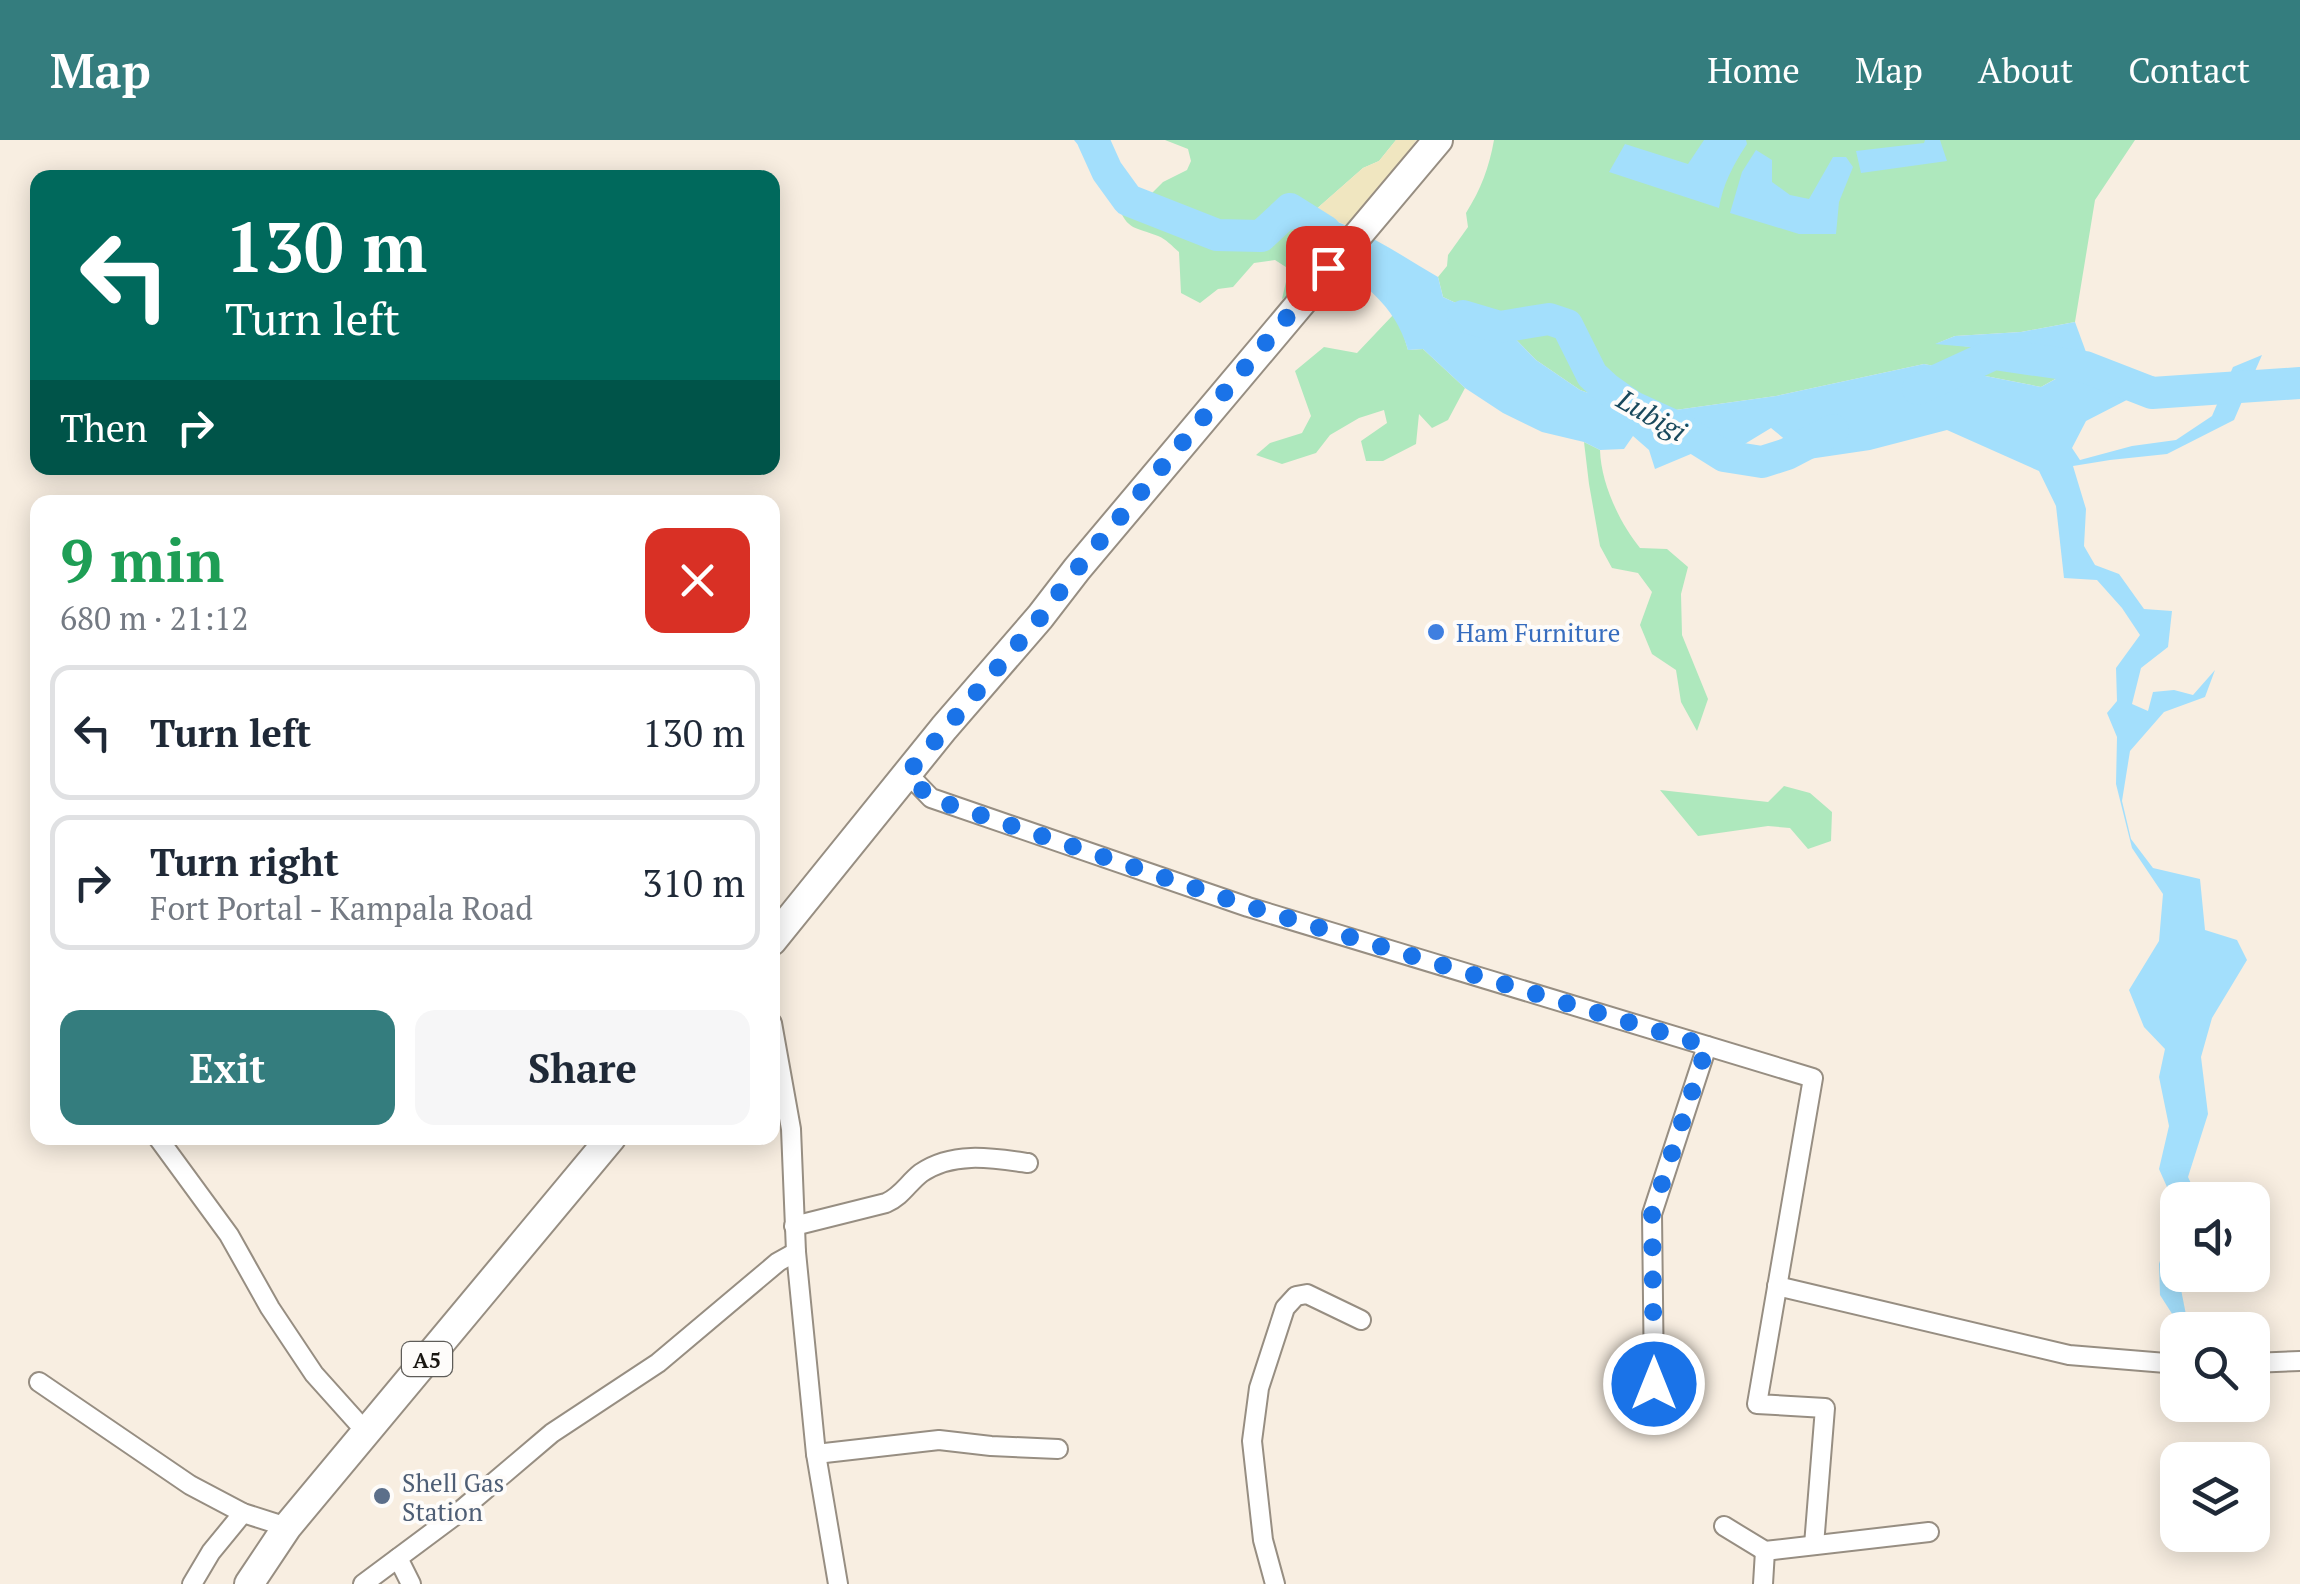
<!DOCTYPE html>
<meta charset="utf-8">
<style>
body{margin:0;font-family:"PT Serif",serif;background:#f6f6f7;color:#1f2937;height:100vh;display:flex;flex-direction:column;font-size:38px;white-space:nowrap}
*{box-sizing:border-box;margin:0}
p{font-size:32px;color:#747a83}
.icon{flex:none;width:55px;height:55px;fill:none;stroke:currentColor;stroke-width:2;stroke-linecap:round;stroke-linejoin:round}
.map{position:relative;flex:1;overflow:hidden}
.drawer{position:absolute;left:30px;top:355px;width:750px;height:650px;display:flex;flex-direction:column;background:#fff;border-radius:20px;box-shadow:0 5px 25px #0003}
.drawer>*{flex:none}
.banner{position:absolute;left:30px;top:30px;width:750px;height:305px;border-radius:20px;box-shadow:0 5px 25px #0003;background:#00695c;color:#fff;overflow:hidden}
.buttons{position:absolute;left:2160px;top:1042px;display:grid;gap:20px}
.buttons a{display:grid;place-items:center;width:110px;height:110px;border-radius:20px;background:#fff;box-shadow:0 5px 25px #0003;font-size:50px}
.pin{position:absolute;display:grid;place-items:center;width:85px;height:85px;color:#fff;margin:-42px;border-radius:20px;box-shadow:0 5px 15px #0006}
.me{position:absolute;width:110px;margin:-55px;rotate:0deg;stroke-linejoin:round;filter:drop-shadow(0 0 8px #0008)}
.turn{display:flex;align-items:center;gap:35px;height:210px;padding:0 30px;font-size:45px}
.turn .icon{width:130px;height:130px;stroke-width:2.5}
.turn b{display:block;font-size:70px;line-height:85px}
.then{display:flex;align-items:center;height:95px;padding:0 30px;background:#0003;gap:20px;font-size:38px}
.round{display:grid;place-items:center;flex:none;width:105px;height:105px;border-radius:20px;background:#f6f6f7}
.headline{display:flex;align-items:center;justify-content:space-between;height:170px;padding:0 30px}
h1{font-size:60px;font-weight:800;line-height:75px;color:#1e9e55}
.primary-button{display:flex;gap:20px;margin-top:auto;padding:20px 30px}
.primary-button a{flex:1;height:115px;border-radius:20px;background:#347d7e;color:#fff;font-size:40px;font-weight:800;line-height:115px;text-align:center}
.primary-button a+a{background:#f6f6f7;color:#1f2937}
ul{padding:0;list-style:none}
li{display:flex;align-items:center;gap:30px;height:135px;margin:0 20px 15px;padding:0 10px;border:5px solid #e0e1e3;border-radius:20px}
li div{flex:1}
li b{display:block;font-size:38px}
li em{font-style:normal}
header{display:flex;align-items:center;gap:60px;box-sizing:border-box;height:140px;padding:0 50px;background:#347d7e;color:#fff}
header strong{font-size:48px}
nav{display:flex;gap:55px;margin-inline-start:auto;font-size:35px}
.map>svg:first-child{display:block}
</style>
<header>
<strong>Map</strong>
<nav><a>Home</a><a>Map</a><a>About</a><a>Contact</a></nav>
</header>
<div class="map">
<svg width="2300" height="1444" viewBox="0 0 2300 1444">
<rect width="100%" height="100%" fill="#f8eee1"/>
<g fill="#aee8bd">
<path d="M1165,0H1396L1379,21L1363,28L1313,72L1291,70L1303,85L1299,121L1300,147L1282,159L1289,129L1275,120L1254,123L1233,147L1218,149L1200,163L1181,153L1179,112C1172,106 1166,99 1158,96C1136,87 1127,91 1118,65L1134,56L1148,57L1163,42L1187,30L1191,21L1188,9Z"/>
<path d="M1494,0H2135L2095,60L2075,182L2021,192L1955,196L1938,203L2057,217L2071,230L2041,247L1924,224L1776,256L1661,272L1620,264L1580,250L1536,220L1501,184L1443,157L1438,137L1447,126L1448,115L1468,87L1466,73C1481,49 1489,28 1494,0Z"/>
<polygon points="1393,175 1402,190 1408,210 1423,209 1465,248 1448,280 1432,288 1419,274 1416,304 1383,321 1366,321 1361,301 1387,283 1384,270 1359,278 1330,295 1316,313 1282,324 1256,315 1270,303 1302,293 1311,276 1295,231 1324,207 1357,213"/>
<path d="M1584,302L1600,310C1601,343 1619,382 1640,408L1667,409L1688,427L1681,454L1682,495L1708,559L1697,591L1681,562L1676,530L1652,514L1640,485L1652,452L1638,433L1612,428L1600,406L1589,344Z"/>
<polygon points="1784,646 1810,653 1832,672 1831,701 1808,709 1790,688 1768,686 1698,696 1660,650 1768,662"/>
</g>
<g fill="#f0e6c0">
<polygon points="1396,0 1416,0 1395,37 1349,86 1313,72 1363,28 1379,21"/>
<polygon points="1303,85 1328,112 1300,147 1299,121"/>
</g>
<g fill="#a3dffc">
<path d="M1074,0H1107C1115,16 1131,40 1134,56L1118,65L1103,35Z"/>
<path d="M1704,0H1746L1747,4C1733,25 1723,44 1719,68L1609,32L1625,4L1688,24Z"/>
<polygon points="1925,0 1940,0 1947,21 1861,33 1856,11 1924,3"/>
<polygon points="1756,10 1772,20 1772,42 1790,55 1809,59 1833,17 1846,17 1853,27 1839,62 1836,94 1799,94 1730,73 1742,32"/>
<path d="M1290,69C1344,76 1392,110 1438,137L1443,157L1501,184L1536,220L1580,250L1620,264L1661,272L1776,256L1924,224L2041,247L2070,231L2062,218L2026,212L1935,204L1955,196L2021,192L2075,182L2086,212L2123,239L2152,247L2086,281L2072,308L2080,320L2132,306L2176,300L2212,276L2233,227L2262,215L2234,280L2167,314L2110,320L2073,326L2086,369L2084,406L2095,425L2119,434L2144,469L2172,471L2168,507L2141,528L2132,564L2148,571L2153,552L2174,550L2193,555L2215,530L2205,557L2164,572L2130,611L2122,661L2131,699L2153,728L2200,739L2205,790L2237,800L2247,820L2212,878L2201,917L2208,974L2188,1037L2197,1056L2196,1060H2178L2176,1124L2189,1190H2178L2177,1199L2174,1198L2178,1183L2160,1155L2159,1124L2172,1081L2161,1059L2167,1047L2159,1029L2169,986L2159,937L2165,909L2144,887L2129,850L2159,801L2163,754L2132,708L2116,644L2117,597L2107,573L2117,561L2116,528L2140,495L2122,468L2097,440L2064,438L2056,366L2039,331L1947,290L1870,310L1809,319L1771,288L1743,305L1698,311L1655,329L1649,310L1633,296L1624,309L1600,310L1584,302L1542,292L1503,273L1465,248L1423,209L1408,210C1394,161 1361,146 1327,112C1314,98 1302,83 1290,69Z"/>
</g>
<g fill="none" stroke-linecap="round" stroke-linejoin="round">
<g stroke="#a3dffc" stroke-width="32">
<polyline points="1093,0 1107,31 1128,60 1217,95 1261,96 1290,69 1325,91"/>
<polyline points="1463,176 1500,187 1549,179 1567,185 1592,235 1606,248 1633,267 1681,289 1724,316 1762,322 1787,314 1833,290"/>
<polyline points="1918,249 1994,214 2085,227 2152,253 2300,243"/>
</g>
<g stroke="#978e82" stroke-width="22">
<g id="minor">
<polyline points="907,633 931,658 1248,767 1813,938 1757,1264 1825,1268 1814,1405"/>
<polyline points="772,883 791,989 796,1112 816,1314 838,1444"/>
<polyline points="158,998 229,1095 270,1168 314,1234 366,1292"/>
<path d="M794,1086L886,1063C902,1056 908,1043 921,1033C953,1011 993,1018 1028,1023"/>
<polyline points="1777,1146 2069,1215 2178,1224"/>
<polyline points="2252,1223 2300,1221"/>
<polyline points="39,1242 190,1345 243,1373 287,1387"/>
<polyline points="1654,1244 1652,1074 1707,906"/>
<polyline points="816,1314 939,1300 991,1306 1058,1309"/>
<polyline points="1724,1386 1765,1411 1929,1392"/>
<polyline points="398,1418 411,1444"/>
<polyline points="192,1444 211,1412 243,1373"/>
<polyline points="363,1444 453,1377 552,1293 658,1223 778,1122 796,1112"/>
<polyline points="1275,1444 1263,1400 1252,1301 1259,1248 1285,1168 1296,1156 1307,1154 1361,1180"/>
<polyline points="1763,1444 1765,1411"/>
</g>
</g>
<g stroke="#978e82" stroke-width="32">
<g id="primary">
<polyline points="772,801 944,588 1040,477 1077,429 1438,0"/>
<polyline points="249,1444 287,1387 611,998"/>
</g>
</g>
<use href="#minor" stroke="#fff" stroke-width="18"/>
<use href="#primary" stroke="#fff" stroke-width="28"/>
</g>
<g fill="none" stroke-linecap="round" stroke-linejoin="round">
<polyline stroke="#1a73e8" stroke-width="18" stroke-dasharray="0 32.4" points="1328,128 1077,429 1040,478 907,634 930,658 1248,766 1707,906 1652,1074 1654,1244"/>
</g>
<circle fill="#3f7fe0" stroke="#fefcfa" stroke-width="4" cx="1436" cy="492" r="10"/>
<circle fill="#5c6f8a" stroke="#fefcfa" stroke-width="4" cx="382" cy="1356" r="10"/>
<g text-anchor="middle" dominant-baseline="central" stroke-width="8" stroke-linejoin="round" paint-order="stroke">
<rect fill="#fefcfa" stroke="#5e5c58" stroke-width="2.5" x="402" y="1202" width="50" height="34" rx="8"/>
<g font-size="22" font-weight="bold" fill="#1a1712">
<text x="427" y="1219">A5</text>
</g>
<g font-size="25" fill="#366cbe" stroke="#fefcfa" text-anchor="start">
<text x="1456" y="492">Ham Furniture</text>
</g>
<g font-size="25" fill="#4e5e75" stroke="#fefcfa" text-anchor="start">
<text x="402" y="1342">Shell Gas<tspan x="402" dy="29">Station</tspan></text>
</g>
<g font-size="28" font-style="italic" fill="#19495c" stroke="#fefcfa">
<text transform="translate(1652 275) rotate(30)">Lubigi</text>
</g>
</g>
</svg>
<div class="buttons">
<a><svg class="icon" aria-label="sound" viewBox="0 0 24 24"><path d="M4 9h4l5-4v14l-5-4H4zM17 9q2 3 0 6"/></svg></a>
<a><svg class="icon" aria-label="search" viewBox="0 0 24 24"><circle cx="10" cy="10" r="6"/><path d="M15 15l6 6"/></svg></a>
<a><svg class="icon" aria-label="layers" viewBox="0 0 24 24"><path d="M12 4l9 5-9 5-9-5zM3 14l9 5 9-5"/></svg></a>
</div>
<div class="pin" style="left:1328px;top:128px;background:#d93025"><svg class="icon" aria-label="arrive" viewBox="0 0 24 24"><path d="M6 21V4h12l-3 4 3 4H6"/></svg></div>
<svg class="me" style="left:1654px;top:1244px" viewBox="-20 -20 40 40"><circle r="17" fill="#1a73e8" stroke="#fff" stroke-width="3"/><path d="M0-11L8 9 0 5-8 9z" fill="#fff"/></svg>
<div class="banner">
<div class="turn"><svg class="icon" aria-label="left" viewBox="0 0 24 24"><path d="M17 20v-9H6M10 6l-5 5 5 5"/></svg><div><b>130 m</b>Turn left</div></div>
<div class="then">Then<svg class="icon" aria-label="right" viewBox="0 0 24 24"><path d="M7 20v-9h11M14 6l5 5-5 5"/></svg></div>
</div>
<section class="drawer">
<div class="headline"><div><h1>9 min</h1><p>680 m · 21:12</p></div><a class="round" style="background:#d93025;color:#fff"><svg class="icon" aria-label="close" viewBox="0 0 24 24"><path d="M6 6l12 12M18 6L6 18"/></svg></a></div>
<ul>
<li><svg class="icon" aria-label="left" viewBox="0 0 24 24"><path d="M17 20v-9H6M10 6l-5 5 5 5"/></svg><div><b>Turn left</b></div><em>130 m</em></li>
<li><svg class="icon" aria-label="right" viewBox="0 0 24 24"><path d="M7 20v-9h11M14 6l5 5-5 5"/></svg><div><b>Turn right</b><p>Fort Portal - Kampala Road</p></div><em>310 m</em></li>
</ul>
<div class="primary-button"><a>Exit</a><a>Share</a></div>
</section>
</div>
